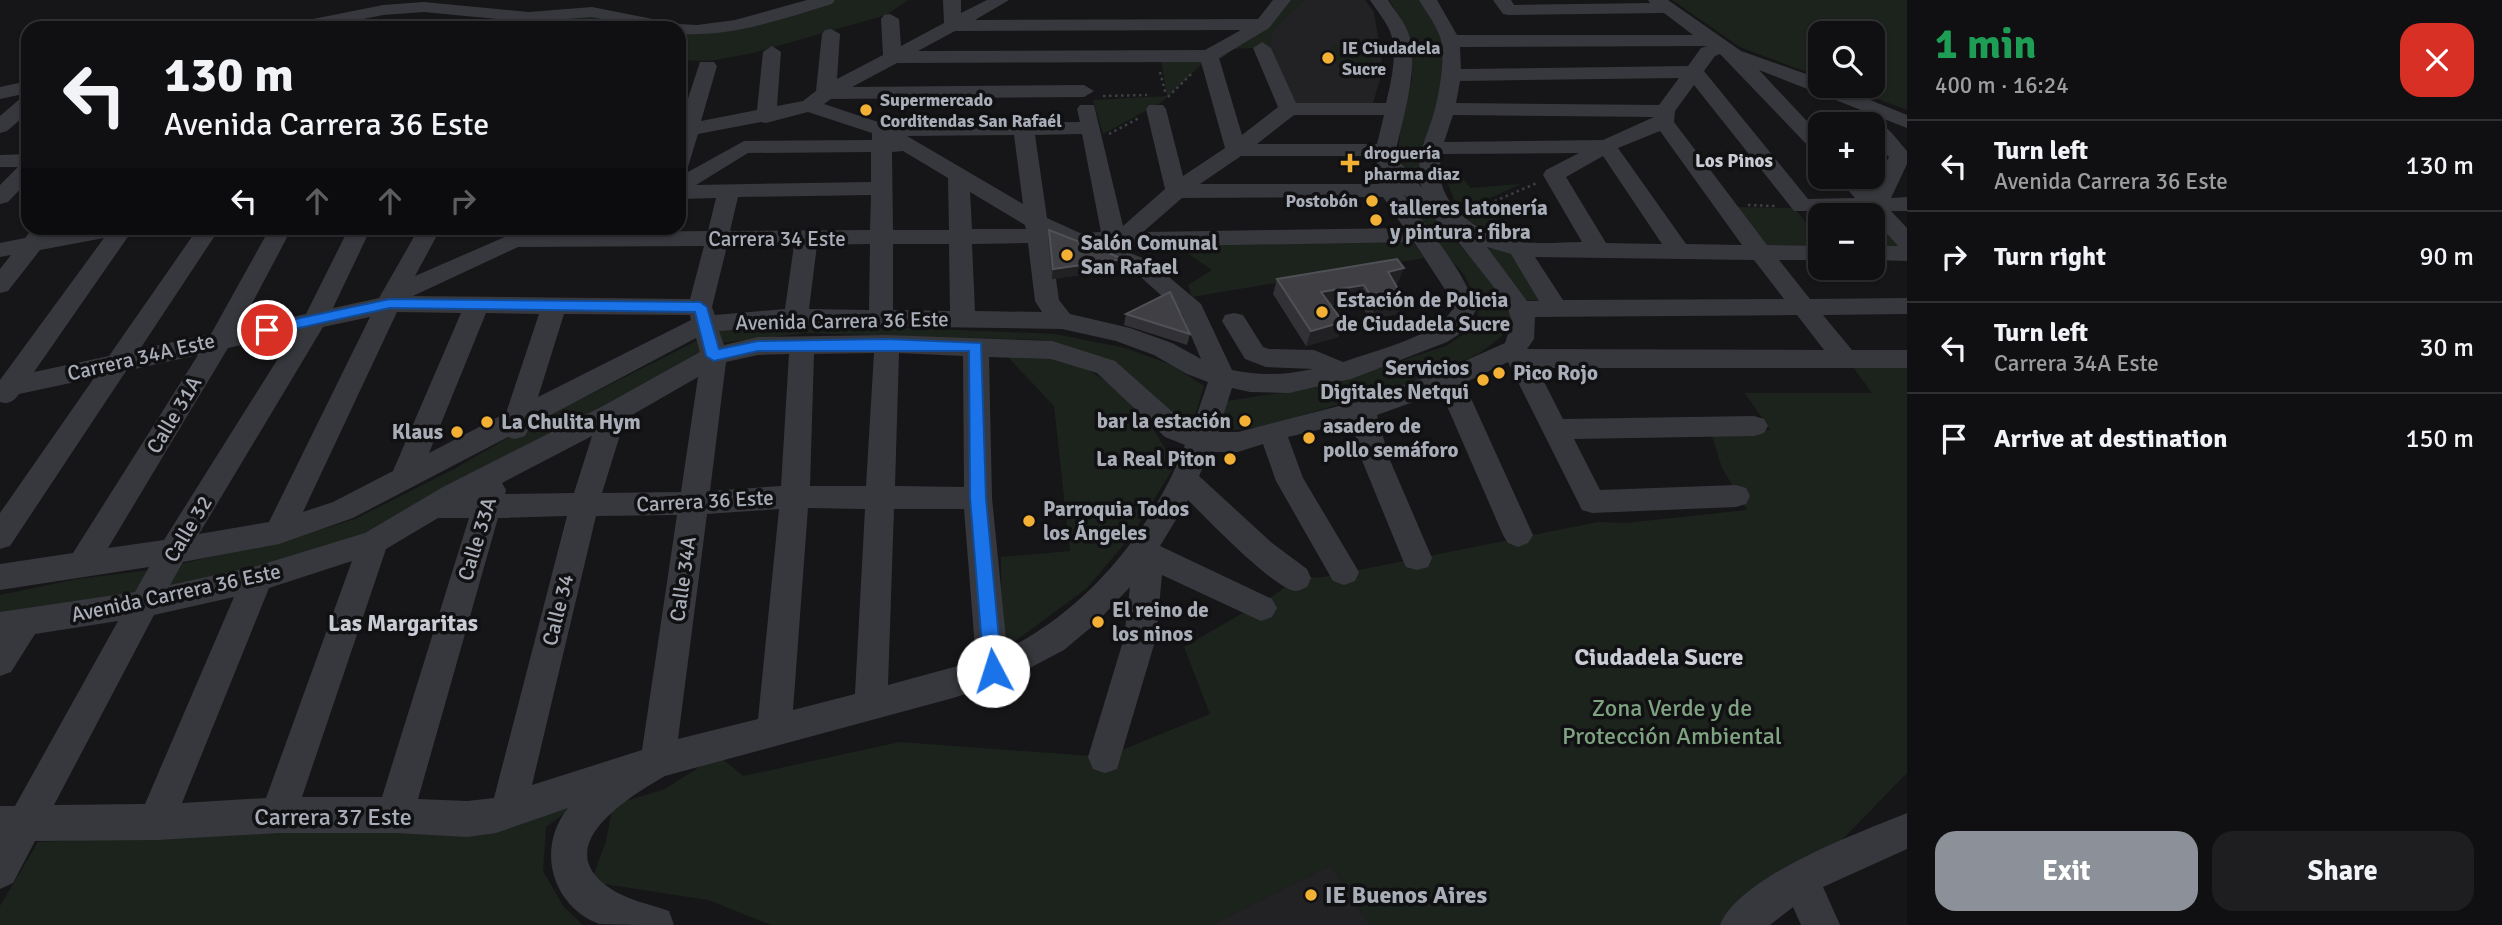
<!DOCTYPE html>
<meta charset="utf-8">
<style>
body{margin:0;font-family:Signika,sans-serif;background:#1e1e20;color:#f1f3f6;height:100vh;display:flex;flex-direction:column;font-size:26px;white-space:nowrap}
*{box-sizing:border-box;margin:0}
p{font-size:23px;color:#9c9d9f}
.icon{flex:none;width:38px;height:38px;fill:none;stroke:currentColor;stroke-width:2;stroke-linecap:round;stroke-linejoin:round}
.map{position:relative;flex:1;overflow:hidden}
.details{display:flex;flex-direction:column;background:#101012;width:595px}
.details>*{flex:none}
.banner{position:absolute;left:21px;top:21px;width:665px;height:214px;border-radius:21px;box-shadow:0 2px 5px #0004,0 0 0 2px #303032;background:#101012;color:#f1f3f6;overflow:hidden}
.tools{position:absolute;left:1808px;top:21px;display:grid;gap:14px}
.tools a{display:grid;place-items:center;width:77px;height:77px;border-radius:14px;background:#101012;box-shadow:0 2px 5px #0004,0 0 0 2px #303032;font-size:35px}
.pin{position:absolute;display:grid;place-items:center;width:60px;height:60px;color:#fff;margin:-30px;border:4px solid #fff;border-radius:50%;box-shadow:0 2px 7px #0007}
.me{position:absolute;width:77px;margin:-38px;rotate:355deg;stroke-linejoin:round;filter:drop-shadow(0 0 5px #0008)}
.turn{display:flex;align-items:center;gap:24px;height:147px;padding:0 28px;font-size:32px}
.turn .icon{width:91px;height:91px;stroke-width:2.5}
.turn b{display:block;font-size:49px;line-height:60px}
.lanes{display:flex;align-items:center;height:66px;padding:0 28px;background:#0003;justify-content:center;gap:35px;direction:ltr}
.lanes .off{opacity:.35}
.round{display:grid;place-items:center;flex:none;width:74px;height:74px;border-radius:21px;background:#1e1e20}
.summary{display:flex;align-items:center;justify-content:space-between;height:119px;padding:0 28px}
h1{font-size:42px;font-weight:700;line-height:52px;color:#1e9e55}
.cta{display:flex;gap:14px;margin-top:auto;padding:14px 28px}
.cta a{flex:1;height:80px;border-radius:21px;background:#8c9099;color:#fff;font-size:28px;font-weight:700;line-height:80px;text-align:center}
.cta a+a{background:#1e1e20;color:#f1f3f6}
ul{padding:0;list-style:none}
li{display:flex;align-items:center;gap:21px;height:91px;padding:0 28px;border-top:2px solid #303032}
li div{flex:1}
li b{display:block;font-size:26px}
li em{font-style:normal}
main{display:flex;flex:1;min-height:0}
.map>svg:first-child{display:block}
</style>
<main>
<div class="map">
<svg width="1907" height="925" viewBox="0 0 1907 925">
<rect width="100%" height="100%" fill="#161618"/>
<g fill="#222225">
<polygon points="1304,0 1365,0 1374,12 1383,69 1373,103 1297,105 1270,47 1273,29"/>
<polygon points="1331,866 1370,925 1212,925"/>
</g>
<g fill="#1c231d">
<polygon points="831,0 908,0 886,15 753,53 710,61 679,60 679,30 700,33"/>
<polygon points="1291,0 1304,0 1273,29 1270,47 1233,49 1221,59 1204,62 1162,102 1103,134 1093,100 1167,96 1161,60 1194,60"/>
<polygon points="1389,0 1419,0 1444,40 1443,96 1434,119 1441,222 1498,291 1509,309 1511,320 1502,336 1480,353 1426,378 1267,426 1218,432 1221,402 1323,386 1446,346 1479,324 1477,301 1465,276 1428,233 1396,185 1401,118 1412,80 1412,48 1395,9"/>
<polygon points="1672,0 1907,0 1907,110 1843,86 1872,86 1872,33 1820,33 1820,77 1740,47"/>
<polygon points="597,14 664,28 538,28 550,21"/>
<polygon points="1331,44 1372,49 1373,64 1331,60"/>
<polygon points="1442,169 1458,171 1470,188 1521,184 1488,199 1505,240 1461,217"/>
<polygon points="1731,207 1794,208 1820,239 1820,249 1764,249"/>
<polygon points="1872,210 1907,248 1873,249 1872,215 1820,215 1820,220 1812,211"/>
<polygon points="522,228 666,228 665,234 520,235"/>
<polygon points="1413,242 1424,258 1192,297 1188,285 1212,270 1172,243 1143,251 1127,243"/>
<polygon points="1484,248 1510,250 1544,301 1522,300"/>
<polygon points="793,323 1055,334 1125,348 1172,365 1204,386 1191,428 1113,361 1044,340 806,333 721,343 371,532 276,566 0,618 0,595 77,579 159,569 297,537 355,519 454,469 528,426 720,329"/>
<path d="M1005,354C1024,356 1045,356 1064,361C1112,373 1156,423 1174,467L1132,535L1087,588L1002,651L1001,557L1070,551L1054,406Z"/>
<polygon points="1907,362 1907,773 1759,925 1370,925 1331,866 1212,925 771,925 708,900 591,882 606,841 613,805 665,789 718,755 743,776 900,742 1105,757 1210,714 1184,647 1276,594 1296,578 1324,577 1598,522 1625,523 1747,510 1722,468 1710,430 1770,430 1745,393 1872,393 1850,363"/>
<polygon points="583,800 546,827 543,871 563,906 583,925 0,925 0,906 38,842 390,827"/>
</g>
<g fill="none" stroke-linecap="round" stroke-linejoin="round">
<g stroke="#3d3f44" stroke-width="2.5" stroke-dasharray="2.5 3.5" stroke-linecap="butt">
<polyline points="1160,72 1166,95"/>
<polyline points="1103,96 1147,95"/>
<polyline points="1168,97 1192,73"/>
<polyline points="1109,134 1139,118"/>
<polyline points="1748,205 1776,206"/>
<polyline points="1509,228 1495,201 1537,183"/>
</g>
<g fill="#37383d" fill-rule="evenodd">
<path d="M807,0H835L832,4C782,19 733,37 679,34V28H646L592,17L529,22L424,12L383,15L320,28H284L293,23L383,5L424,2L529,12L592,7L678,24L697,25L735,20Z"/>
<path d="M943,0H961V13L987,0H1009L975,20L1258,19L1273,0H1291L1269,28L1219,58L1242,135L1278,107L1253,48L1262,42L1271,48L1296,103H1386C1391,82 1399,50 1389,29C1384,19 1376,9 1370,0H1388C1394,10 1404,21 1408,32C1420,65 1403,117 1396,150L1398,160L1422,188C1413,159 1428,136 1435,109C1440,89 1444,64 1442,44C1440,30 1426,12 1419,0H1437L1457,35H1693L1664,13L1509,15L1503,14L1493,0H1511L1514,5L1650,3L1648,0H1668L1741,51L1820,79V86H1836L1907,115V128L1759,70L1820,135V153L1813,151L1720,54L1715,56L1704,71L1808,199L1855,198L1836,177H1859L1872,191L1889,157L1872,139V124H1863C1880,112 1896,139 1907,151V164L1891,198L1907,197V211H1891L1907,228V261L1872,260V246H1898L1867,211H1794L1694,85L1675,111L1674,122L1767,245L1820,246V260H1779L1810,299L1907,298V314L1823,315L1852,350H1907V368H1537L1563,419L1754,416L1764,419L1768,426L1764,433L1754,436L1574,439L1600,490L1736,485L1746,488L1750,496L1746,504L1736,507L1592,513L1582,510L1508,362L1464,383L1533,535L1528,543L1518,547L1508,543L1503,535L1441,392L1377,415L1389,458L1432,558L1428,567L1417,570L1406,567L1402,558L1361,458L1352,422L1288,437L1303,478L1359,572L1355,581L1344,585L1333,581L1276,481L1263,444L1238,452H1210L1199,476L1272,543L1307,569L1311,578L1307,587C1303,588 1300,591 1296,591C1276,591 1205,517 1188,500L1160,546L1272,599L1277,608L1272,617L1261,621L1162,575L1156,638L1117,769L1105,773L1093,769L1088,757L1124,638L1130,587L1095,624L1064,650L1005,681L953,698L665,776C623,800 543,851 618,893C633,901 652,905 669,911L674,925C655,925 616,925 599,924C551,905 536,848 568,808L496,833L467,837L395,833H278L156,840L35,841L13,883L0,889V806H15L118,621L35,634L11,672L0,676V612L135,592L149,567L0,590V564L73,553L198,355L126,371L10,546L0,549V513L94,378L19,394C14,401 9,405 0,402V380L104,238L40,250L8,291L0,293V269L11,255L0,257V243L25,238L29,233L37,231L46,234L84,228H134L34,372L109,356L198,228H220L140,349L211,334L270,228H292L239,328L306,314L349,228H371L333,308L379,298L419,228H441L415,276L514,233L708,231L716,198L679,199V177L744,141L872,140V133L808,112L766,123L761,122L698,134L687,170L679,171V126L700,62H714L717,66L701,121L757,110L763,52L772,46L781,52L777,106L803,101L816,91L822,34L825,30L831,29L840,34L837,79L883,55L881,19L884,15L890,14L899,19L901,46L944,23ZM1241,30L1205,50L918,51L955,31ZM1707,46L1701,48L1688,66L1461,69L1460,47ZM1201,62L1225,148L1183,176L1166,109L1163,105H1149L1146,109L1165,189L1123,226L1094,105H1080L1077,109L1080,122L884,124L824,104L831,99L1084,97L1094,91L1084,85L852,87L897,63ZM1679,78L1659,105L1456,103L1460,81ZM1294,115H1384L1377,144H1257ZM1453,115L1654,117L1603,140L1444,142ZM1660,131L1742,245L1686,244L1618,148ZM1082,134L1101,232L1080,233L1047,218L1035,135ZM1014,135L1023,204L907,136ZM903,151L948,178L949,230H893L892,152ZM871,152V182L696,185L748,153ZM1579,153L1546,170L1543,175L1582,242C1562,242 1538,245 1517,241C1484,235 1445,213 1440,176C1439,169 1441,161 1441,154ZM1241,156H1376L1379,184H1200ZM1603,156L1662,244L1606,243L1566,177ZM970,192L1025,225L1026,229H972ZM1403,194L1448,229L1493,286L1508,309L1512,322L1505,343L1440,372L1358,401L1238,432H1218L1232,388L1250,392L1289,393L1351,379L1447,342L1464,331L1476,310C1467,274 1425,225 1403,194ZM871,195L870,230L730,231L738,197ZM1383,197L1404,228L1143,232L1182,198ZM1050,237L1134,271L1182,314L1201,359L1172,343L1130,328L1070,314L1059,300ZM1414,242L1448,294L1452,310C1435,337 1373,351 1343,362L1314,350L1269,349L1263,347L1243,315L1234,313L1225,315L1222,321L1245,359L1266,367L1313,369C1285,375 1260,376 1232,370L1201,304L1150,261L1115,247ZM1028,243L1035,301L1042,312L975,311L972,244ZM870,244L869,310L809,309L817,245ZM893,244H949L950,311L893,310ZM794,245L785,309L715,315L712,307L727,246ZM704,246L690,299L413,296L518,247ZM1487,247L1511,254L1539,301H1527ZM1535,257L1754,260L1784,299L1563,300ZM397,312L461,313L393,471L333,502L303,512ZM486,313L539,314L506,413L429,453ZM564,314L690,315L691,320L538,397ZM1797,315L1824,350L1527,349L1534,339L1535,317ZM370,317L269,522L199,534L323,327ZM796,325L1062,329L1116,341L1154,355L1187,374L1208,382L1193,426L1185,423L1115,361L1052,341L887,335L758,337L724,345L719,331ZM294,333L164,540L108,548L228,348ZM696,338L700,352L603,406L443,487L365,533L257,566L170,585L183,562L279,544L353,518L508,437L515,439L525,436L530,426ZM874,353L866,486H810L814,354ZM899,353L963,356L964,487L895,486ZM789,354L781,486L710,491L726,362L758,355ZM989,357L1051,359L1097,373L1165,437L1185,445C1153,529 1088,609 1007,649L992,498ZM698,377L681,492L602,493L625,419ZM592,436L574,493L505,494L506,490L502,483ZM808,508L865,509L855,694L793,710ZM779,509L758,719L678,739L707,514ZM894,509H964L976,661L888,685ZM677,515L642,750L532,785L596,516ZM567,516L494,798L467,801L418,799L498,518ZM438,518H469L382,797H302L386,549ZM352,561L266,798L182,803L269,588ZM234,597L145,804L54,805L154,615Z"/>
<polygon points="28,81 28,93 0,99 0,87"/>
<polygon points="28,96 28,113 7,131 0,133 0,116 21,98"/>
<polygon points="28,154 28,181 8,202 0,204 0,185 18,167 0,167 0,155"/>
<path d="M1907,813V849L1823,887L1840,925H1801L1793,907L1770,925H1720C1740,876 1858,833 1907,813Z"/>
</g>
</g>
<g fill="#323236">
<polygon points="1049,230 1123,259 1122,269 1052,279 1048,241"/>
<polygon points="1277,279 1398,283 1395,284 1404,299 1398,314 1370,319 1358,300 1331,305 1343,322 1338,337 1306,346 1273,294"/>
<polygon points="1126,314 1190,334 1187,345 1124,325"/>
</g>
<g fill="#212124">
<polygon points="1123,259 1122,269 1052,279 1053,269"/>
<polygon points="1404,268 1398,283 1382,288 1388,272"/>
<polygon points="1364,285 1358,300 1316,307 1321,292"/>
<polygon points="1404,299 1398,314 1370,319 1376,304"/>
<polygon points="1343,322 1338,337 1306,346 1311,331"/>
</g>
<g fill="#3f3f44" stroke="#4f5156" stroke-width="2">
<polygon points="1049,230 1123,259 1053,269"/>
<polygon points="1397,259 1404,268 1388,272 1404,299 1376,304 1364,285 1321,292 1343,322 1311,331 1277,279"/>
<polygon points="1170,292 1190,334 1126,314"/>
</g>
<polygon fill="#1a73e8" stroke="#114b97" stroke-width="2" points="390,299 700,302 707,307 719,349 758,341 887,339 981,343 986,498 1002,671 1000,677 993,679 987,677 984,671 970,498 969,351 758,351 714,361 706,356 695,312 390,308 267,335 260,330 267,325"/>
<g fill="#f2b134" stroke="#111113" stroke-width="2.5">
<circle cx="1328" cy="58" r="7"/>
<circle cx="866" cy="110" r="7"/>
<path d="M1346.5 152.5h7v7h7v7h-7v7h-7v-7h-7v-7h7z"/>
<circle cx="1372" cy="201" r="7"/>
<circle cx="1376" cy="220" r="7"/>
<circle cx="1067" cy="255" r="7"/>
<circle cx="1322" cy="312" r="7"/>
<circle cx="1499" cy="373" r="7"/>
<circle cx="1483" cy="380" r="7"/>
<circle cx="1245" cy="421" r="7"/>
<circle cx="487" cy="422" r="7"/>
<circle cx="457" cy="432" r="7"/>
<circle cx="1309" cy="438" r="7"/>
<circle cx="1230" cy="459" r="7"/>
<circle cx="1029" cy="521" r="7"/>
<circle cx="1098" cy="622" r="7"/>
<circle cx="1311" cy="895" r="7"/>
</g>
<g text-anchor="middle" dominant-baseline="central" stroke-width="7" stroke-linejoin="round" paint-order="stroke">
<g font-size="18" font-weight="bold" fill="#a8adb8" stroke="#111113" text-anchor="start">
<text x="1342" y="48">IE Ciudadela<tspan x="1342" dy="21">Sucre</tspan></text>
<text x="880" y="100">Supermercado<tspan x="880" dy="21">Corditendas San Rafaél</tspan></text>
<text x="1364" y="153">droguería<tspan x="1364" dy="21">pharma diaz</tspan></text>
<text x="1358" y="201" text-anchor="end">Postobón</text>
</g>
<g font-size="19" font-weight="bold" fill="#c9ccd4" stroke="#111113">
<text x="1734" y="161">Los Pinos</text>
</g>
<g font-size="21" font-weight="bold" fill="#a8adb8" stroke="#111113" text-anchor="start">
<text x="1390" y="208">talleres latonería<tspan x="1390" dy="24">y pintura : fibra</tspan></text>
<text x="1081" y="243">Salón Comunal<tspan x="1081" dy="24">San Rafael</tspan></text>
<text x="1336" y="300">Estación de Policia<tspan x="1336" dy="24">de Ciudadela Sucre</tspan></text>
<text x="1469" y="368" text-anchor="end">Servicios<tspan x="1469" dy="24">Digitales Netqui</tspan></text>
<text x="1513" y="373">Pico Rojo</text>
<text x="1231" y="421" text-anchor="end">bar la estación</text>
<text x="501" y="422">La Chulita Hym</text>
<text x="1323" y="426">asadero de<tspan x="1323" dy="24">pollo semáforo</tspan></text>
<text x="443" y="432" text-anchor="end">Klaus</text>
<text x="1216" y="459" text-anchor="end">La Real Piton</text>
<text x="1043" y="509">Parroquia Todos<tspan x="1043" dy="24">los Ángeles</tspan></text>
<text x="1112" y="610">El reino de<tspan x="1112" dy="24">los ninos</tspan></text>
</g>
<g font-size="21" fill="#a8adb8" stroke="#111113">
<text x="777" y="239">Carrera 34 Este</text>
<text transform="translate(842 321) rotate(-1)">Avenida Carrera 36 Este</text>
<text transform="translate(141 357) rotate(-13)">Carrera 34A Este</text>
<text transform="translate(174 415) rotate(-59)">Calle 31A</text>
<text transform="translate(705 501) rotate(-3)">Carrera 36 Este</text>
<text transform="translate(188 529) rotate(-59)">Calle 32</text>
<text transform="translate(477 539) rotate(-73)">Calle 33A</text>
<text transform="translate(683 579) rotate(-82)">Calle 34A</text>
<text transform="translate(176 593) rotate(-12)">Avenida Carrera 36 Este</text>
<text transform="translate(558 610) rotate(-76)">Calle 34</text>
</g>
<g font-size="23" font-weight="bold" fill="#c9ccd4" stroke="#111113">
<text x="403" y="623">Las Margaritas</text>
</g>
<g font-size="24" font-weight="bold" fill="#c9ccd4" stroke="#111113">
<text x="1659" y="657">Ciudadela Sucre</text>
</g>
<g font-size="24" fill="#7fa381" stroke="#111113">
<text x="1672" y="708">Zona Verde y de<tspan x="1672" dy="28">Protección Ambiental</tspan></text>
</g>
<g font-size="24" fill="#a8adb8" stroke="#111113">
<text x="333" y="817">Carrera 37 Este</text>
</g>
<g font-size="24" font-weight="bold" fill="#a8adb8" stroke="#111113" text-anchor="start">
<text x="1325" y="895">IE Buenos Aires</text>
</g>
</g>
</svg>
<div class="tools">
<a><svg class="icon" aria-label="search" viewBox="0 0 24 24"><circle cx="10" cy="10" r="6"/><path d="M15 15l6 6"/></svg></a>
<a>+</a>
<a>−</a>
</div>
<div class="pin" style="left:267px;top:330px;background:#d93025"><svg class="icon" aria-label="arrive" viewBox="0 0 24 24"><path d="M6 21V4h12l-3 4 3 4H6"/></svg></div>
<svg class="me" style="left:993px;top:671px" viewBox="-20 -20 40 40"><circle r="19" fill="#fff"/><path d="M0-13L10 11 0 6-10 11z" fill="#1a73e8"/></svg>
<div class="banner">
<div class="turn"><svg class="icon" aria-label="left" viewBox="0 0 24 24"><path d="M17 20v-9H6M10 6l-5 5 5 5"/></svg><div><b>130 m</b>Avenida Carrera 36 Este</div></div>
<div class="lanes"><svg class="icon" aria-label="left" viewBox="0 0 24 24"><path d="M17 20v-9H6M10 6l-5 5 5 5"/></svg><svg class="icon off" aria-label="ahead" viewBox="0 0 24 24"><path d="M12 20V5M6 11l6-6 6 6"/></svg><svg class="icon off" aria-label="ahead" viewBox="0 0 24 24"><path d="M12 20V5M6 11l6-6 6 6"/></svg><svg class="icon off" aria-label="right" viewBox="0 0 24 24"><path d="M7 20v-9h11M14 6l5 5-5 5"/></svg></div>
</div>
</div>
<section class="details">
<div class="summary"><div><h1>1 min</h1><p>400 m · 16:24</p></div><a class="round" style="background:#d93025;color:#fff"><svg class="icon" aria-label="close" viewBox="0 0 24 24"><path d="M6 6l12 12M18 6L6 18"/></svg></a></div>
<ul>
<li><svg class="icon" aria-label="left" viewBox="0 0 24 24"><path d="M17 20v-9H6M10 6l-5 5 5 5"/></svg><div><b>Turn left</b><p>Avenida Carrera 36 Este</p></div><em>130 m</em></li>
<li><svg class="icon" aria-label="right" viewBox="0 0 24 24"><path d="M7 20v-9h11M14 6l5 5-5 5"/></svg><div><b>Turn right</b></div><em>90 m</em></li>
<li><svg class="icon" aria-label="left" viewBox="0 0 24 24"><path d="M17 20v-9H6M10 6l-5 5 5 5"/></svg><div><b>Turn left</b><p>Carrera 34A Este</p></div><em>30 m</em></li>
<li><svg class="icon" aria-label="arrive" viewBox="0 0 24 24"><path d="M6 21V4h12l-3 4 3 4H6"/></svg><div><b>Arrive at destination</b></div><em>150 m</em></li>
</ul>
<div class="cta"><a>Exit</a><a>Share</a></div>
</section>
</main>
